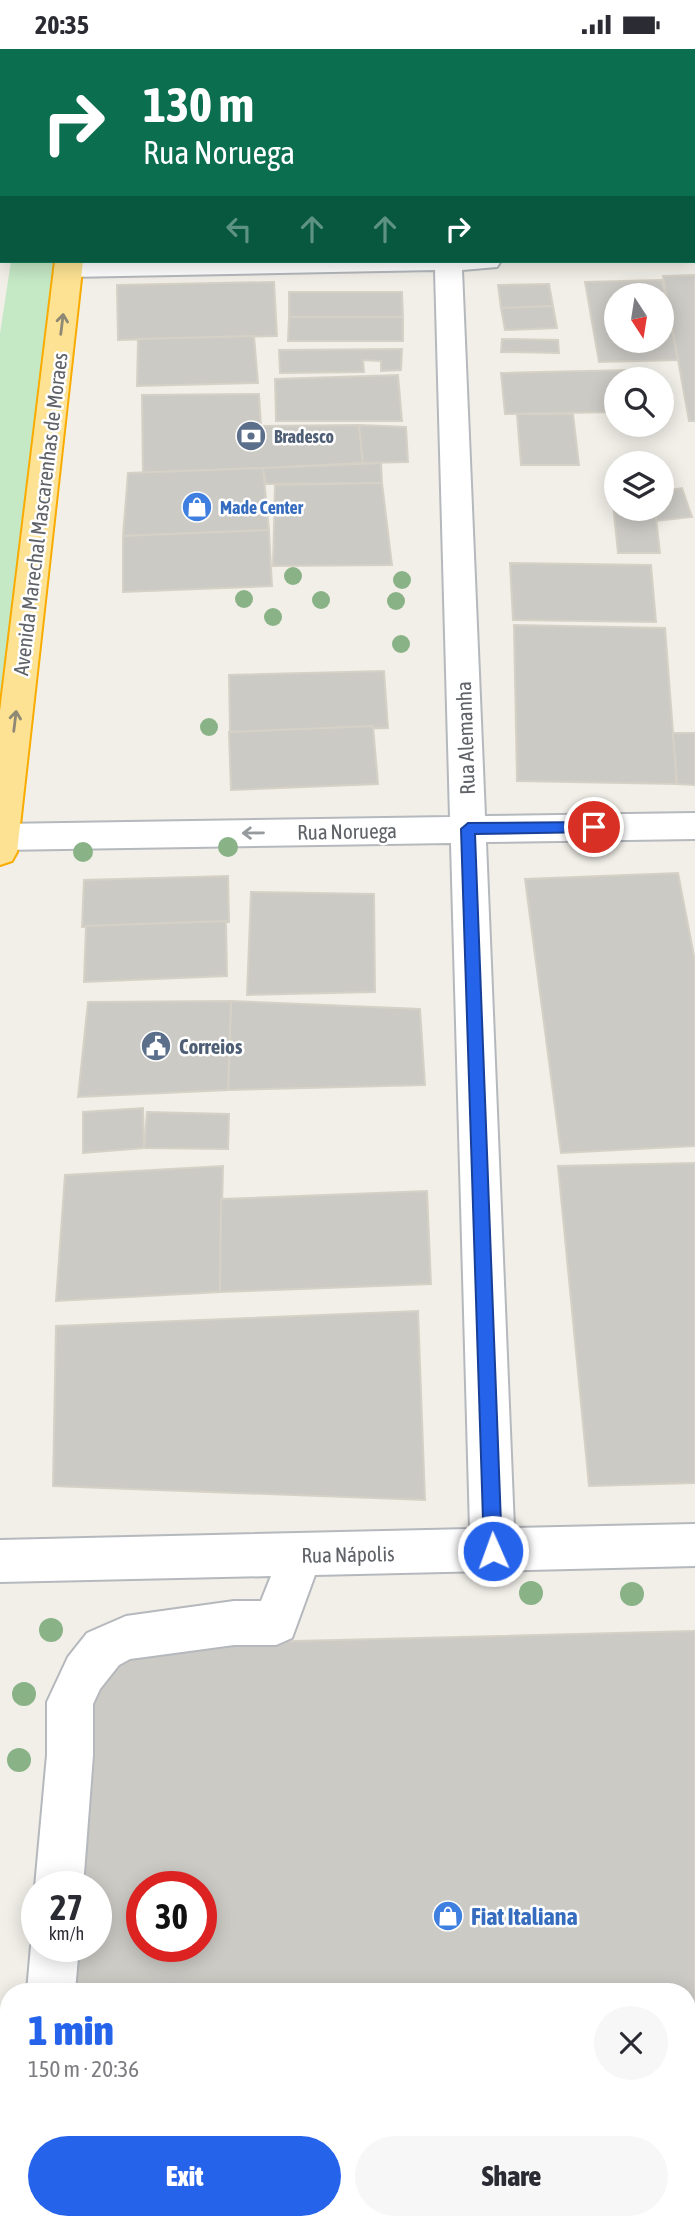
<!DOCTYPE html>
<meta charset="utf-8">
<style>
body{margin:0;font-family:"Asap Condensed",sans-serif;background:#f7f7f7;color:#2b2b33;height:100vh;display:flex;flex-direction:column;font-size:26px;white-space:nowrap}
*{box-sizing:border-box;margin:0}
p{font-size:23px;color:#7c7c81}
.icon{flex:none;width:38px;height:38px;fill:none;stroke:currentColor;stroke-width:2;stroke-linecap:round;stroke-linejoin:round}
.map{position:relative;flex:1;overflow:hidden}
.side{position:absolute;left:0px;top:1934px;width:696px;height:247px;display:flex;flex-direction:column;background:#fff;border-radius:28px 28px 0 0;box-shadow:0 4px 18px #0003}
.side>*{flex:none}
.top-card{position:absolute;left:0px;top:0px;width:696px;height:214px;box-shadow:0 4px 18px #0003;background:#0b6e4f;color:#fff;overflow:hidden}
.needle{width:46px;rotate:168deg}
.tools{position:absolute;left:604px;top:234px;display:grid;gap:14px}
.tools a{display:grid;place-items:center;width:70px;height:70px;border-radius:50%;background:#fff;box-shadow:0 4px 18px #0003;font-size:35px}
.speed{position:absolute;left:21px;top:1822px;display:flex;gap:14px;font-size:35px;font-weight:700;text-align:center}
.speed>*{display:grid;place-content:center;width:91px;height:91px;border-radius:50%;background:#fff;box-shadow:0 4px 18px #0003;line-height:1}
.speed small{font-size:18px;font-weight:400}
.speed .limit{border:10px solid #d22;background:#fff;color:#111}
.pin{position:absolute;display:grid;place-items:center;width:60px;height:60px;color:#fff;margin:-30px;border:4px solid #fff;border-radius:50%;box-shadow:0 2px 7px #0007}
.me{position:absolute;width:77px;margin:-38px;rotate:358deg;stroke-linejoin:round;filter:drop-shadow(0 0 5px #0008)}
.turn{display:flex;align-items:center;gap:24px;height:147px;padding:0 28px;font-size:32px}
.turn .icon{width:91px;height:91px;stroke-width:2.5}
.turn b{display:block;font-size:49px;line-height:60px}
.lanes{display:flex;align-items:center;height:66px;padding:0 28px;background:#0003;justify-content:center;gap:35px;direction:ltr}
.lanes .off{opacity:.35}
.round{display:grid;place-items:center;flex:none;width:74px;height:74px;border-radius:37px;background:#f7f7f7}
.headline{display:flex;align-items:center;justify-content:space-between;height:119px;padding:0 28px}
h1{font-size:42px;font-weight:800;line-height:52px;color:#2563eb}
.cta{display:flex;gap:14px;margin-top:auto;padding:14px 28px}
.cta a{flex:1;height:80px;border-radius:42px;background:#2563eb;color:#fff;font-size:28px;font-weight:800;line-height:80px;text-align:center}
.cta a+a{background:#f7f7f7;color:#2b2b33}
.status{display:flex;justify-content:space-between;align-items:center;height:49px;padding:0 35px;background:#fff;direction:ltr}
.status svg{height:19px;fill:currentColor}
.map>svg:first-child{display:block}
</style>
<div class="status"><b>20:35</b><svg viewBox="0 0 49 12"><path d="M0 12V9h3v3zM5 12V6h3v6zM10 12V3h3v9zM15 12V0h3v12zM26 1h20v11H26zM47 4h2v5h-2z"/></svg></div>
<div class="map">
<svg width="695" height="2179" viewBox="0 0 695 2179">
<rect width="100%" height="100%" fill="#f1efe8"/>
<polygon fill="#c5e8c5" points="11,212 56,212 0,677 0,285"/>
<g fill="#cccac5" stroke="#d6d1c6" stroke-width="2" fill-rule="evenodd">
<rect x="159" y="0" width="96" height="2"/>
<polygon points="323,0 388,0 389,2 323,2"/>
<polygon points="695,226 695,372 689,372 663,227"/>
<path d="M662,231L678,311L599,313L585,233ZM616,247H662V292H616Z"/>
<polygon points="274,233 277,287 118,291 117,236"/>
<polygon points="549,235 553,257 501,259 498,236"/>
<polygon points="289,243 402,243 403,268 289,268"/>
<polygon points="553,257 557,279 505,281 501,259"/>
<polygon points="289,268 403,268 403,292 288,292"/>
<polygon points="254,287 258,334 137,337 138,290"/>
<polygon points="502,290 558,291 559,304 501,303"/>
<polygon points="402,300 401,321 381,322 381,312 363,311 364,323 280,324 279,301"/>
<polygon points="631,321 633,331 616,331 616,363 505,365 501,324"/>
<polygon points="398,326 402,372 276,372 275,330"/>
<polygon points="259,345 261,377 359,376 363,414 143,425 142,346"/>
<polygon points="517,365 573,365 579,416 521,416"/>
<polygon points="359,376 406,378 408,413 363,414"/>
<polygon points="381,414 382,434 266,435 263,419"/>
<polygon points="263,419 269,481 123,487 128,424"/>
<polygon points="382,434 392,516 273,517 275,436"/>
<polygon points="682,439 692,468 656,472 655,460 662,460 662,442"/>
<polygon points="612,445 616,445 616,460 655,460 660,504 618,504"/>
<polygon points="269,481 272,537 123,543 123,487"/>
<polygon points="510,514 651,516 656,573 513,571"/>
<polygon points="514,576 665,579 677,735 517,732"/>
<polygon points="384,622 388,679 230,683 229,626"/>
<polygon points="373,677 378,735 231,741 229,683"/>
<polygon points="673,684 695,684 695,736 677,735"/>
<polygon points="678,824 695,912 695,1097 561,1104 525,830"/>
<polygon points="228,827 229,873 82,878 84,831"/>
<polygon points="251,843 374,845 375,943 247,946"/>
<polygon points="226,872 227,927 84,933 86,877"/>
<polygon points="231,952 420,960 425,1036 228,1041"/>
<polygon points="231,952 228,1041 78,1048 88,953"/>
<polygon points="143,1059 144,1099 83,1104 83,1063"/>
<polygon points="147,1063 229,1065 228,1100 144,1099"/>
<polygon points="695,1114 695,1434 589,1437 558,1117"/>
<polygon points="223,1117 220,1243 56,1252 65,1126"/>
<polygon points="427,1142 431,1235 220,1243 221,1150"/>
<polygon points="418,1262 425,1451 53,1437 56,1277"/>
<path d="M695,1582V2179H412V2172H688V1942H72L74,1897H96V1838H75L81,1639L139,1596ZM142,1838H201V1897H142Z"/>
<rect x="66" y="2172" width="217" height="7"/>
</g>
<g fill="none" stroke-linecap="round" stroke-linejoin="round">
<g stroke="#b5b8bc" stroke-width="4">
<g id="minor">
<polygon points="0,0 11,2 2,2 2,14"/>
<rect x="424" y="0" width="24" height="2"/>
<polygon points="68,212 501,212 497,218 462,221 485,767 695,764 695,790 486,793 514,1479 695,1475 695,1517 315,1526 292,1589 276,1596 234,1596 130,1610 119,1616 100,1640 93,1655 93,1706 83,1838 37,1838 37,1842 35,1838 47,1706 47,1653 68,1608 87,1584 126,1567 234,1552 261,1552 271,1527 0,1533 0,1491 470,1480 451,794 0,801 0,775 450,768 435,221 68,228 58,226 54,220 58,214"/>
<polygon points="37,1882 37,1897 79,1897 75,1942 27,1942 31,1897"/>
<polygon points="9,2167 9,2172 59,2172 58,2179 6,2179"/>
</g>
</g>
<g stroke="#f9ab00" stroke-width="4">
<g id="highway">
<rect x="6" y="0" width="24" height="2"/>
<rect x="78" y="0" width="24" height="2"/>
<polygon points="2,95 2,121 0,122 0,96"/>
<polygon points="55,212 83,212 17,803 12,812 0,816 0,662"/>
</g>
</g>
<use href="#minor" fill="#fff" fill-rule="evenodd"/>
<use href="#highway" fill="#fde293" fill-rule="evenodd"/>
</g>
<g fill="#89b387">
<circle cx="293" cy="527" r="9"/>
<circle cx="402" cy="531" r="9"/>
<circle cx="244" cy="550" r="9"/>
<circle cx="321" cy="551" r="9"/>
<circle cx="396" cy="552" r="9"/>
<circle cx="273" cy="568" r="9"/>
<circle cx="401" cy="595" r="9"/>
<circle cx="209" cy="678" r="9"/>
<circle cx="228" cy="798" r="10"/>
<circle cx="83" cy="803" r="10"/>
<circle cx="531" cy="1544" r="12"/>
<circle cx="632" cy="1545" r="12"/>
<circle cx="51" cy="1581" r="12"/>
<circle cx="24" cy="1645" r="12"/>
<circle cx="19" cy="1711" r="12"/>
</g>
<defs><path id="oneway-shaft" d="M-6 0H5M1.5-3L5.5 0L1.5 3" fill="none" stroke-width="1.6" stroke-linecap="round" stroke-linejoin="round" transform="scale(1.75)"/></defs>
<g stroke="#8e8975">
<use href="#oneway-shaft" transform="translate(62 275) rotate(-83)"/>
<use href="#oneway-shaft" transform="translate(15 672) rotate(-83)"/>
</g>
<use stroke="#979a9d" href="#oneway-shaft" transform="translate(253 784) rotate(179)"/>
<polygon fill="#2563eb" stroke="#184099" stroke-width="2" points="594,773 601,778 594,783 475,785 502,1502 499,1508 493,1511 486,1508 484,1502 461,780 468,774"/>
<defs>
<g id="bank-disc" transform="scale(1.575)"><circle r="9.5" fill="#5c6f8a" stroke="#fff"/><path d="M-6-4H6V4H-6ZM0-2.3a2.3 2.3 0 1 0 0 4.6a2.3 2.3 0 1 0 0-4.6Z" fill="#fff"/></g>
<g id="shop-disc" transform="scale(1.575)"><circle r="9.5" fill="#3f7fe0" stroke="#fff"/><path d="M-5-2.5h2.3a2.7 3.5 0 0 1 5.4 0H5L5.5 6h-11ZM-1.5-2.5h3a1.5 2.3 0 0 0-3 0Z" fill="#fff"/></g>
<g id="civic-disc" transform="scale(1.575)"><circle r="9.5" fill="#5c6f8a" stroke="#fff"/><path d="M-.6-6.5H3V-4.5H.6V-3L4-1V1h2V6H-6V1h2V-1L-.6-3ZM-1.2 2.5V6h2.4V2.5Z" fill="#fff"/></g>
</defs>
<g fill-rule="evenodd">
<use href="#bank-disc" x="251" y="387"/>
<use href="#shop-disc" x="197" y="458"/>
<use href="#civic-disc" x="156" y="997"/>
<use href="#shop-disc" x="448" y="1867"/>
</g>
<g text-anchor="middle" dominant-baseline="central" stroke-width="5" stroke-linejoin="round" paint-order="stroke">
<g font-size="18" font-weight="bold" fill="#4e5e75" stroke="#fff" text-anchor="start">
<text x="274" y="387">Bradesco</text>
</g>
<g font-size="18" font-weight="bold" fill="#366cbe" stroke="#fff" text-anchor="start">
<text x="220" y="458">Made Center</text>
</g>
<g font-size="21" fill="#5f6368" stroke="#fff">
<text transform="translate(40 465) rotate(-83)">Avenida Marechal Mascarenhas de Moraes</text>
<text transform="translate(465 689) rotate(-92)">Rua Alemanha</text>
<text transform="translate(347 782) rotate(-1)">Rua Noruega</text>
<text transform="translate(348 1505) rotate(-1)">Rua Nápolis</text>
</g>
<g font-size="21" font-weight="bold" fill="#4e5e75" stroke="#fff" text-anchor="start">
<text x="179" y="997">Correios</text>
</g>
<g font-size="24" font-weight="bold" fill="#366cbe" stroke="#fff" text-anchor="start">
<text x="471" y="1867">Fiat Italiana</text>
</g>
</g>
</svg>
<div class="tools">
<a><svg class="needle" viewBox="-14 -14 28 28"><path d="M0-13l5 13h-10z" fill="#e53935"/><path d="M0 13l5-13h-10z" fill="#7c7c81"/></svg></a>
<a><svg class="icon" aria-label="search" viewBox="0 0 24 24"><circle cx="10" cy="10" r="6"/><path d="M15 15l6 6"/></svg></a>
<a><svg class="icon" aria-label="layers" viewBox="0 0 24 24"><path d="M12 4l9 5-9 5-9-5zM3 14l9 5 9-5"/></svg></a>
</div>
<div class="speed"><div>27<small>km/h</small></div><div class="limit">30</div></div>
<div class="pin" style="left:594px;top:778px;background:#d93025"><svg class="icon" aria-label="arrive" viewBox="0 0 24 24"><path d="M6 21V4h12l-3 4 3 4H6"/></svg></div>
<svg class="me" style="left:493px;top:1502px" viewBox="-20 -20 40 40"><circle r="17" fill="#2563eb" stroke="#fff" stroke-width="3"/><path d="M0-11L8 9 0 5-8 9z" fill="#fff"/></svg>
<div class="top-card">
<div class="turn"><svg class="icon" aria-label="right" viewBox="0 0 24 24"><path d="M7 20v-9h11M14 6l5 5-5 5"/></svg><div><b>130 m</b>Rua Noruega</div></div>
<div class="lanes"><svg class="icon off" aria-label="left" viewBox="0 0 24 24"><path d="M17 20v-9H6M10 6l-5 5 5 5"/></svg><svg class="icon off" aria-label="ahead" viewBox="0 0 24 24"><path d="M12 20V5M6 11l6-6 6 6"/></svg><svg class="icon off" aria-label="ahead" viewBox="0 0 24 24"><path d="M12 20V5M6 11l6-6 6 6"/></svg><svg class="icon" aria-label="right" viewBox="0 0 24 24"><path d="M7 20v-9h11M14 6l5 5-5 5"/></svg></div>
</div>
<section class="side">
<div class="headline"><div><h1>1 min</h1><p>150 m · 20:36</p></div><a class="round"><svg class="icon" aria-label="close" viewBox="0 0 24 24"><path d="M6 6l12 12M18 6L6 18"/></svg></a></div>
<div class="cta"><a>Exit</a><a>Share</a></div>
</section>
</div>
